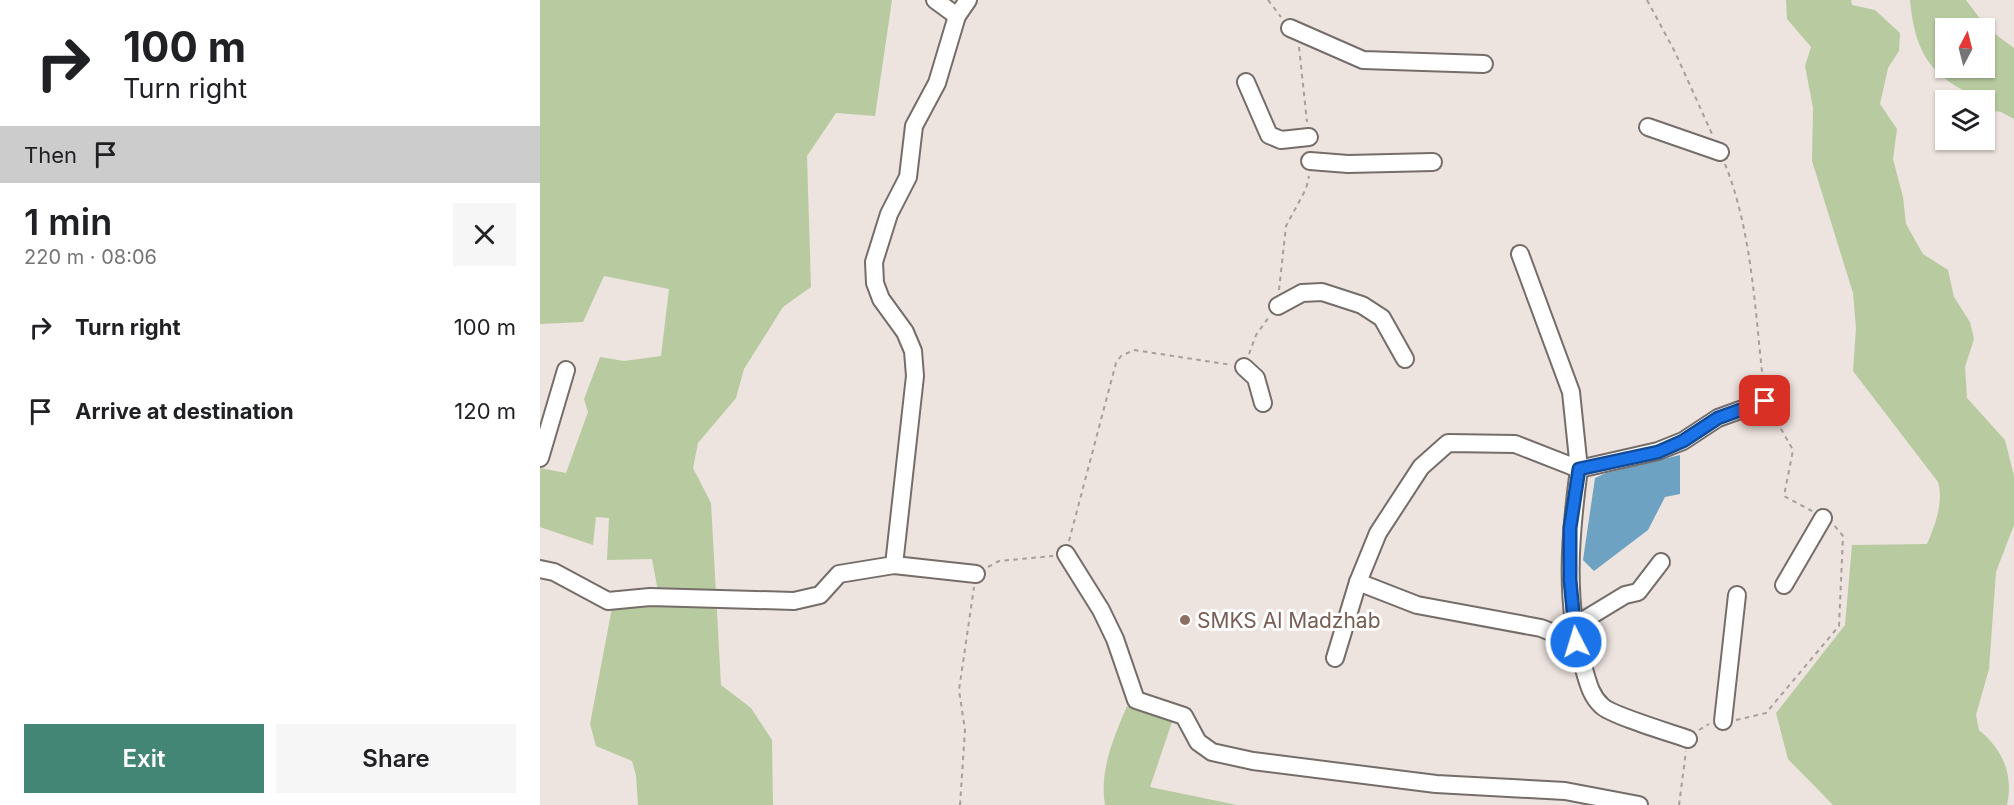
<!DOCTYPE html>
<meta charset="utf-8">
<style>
body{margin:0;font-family:Inter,sans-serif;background:#f6f6f6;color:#202124;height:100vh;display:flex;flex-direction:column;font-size:22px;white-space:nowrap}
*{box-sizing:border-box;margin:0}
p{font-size:20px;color:#757577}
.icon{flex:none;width:33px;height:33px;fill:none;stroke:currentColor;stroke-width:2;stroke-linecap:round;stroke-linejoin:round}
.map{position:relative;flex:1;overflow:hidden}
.side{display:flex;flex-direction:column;background:#fff;width:540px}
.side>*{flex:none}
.hud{background:#fff;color:#202124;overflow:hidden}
.needle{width:39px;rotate:7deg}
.buttons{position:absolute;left:1395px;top:18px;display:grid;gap:12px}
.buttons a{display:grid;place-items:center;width:60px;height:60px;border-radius:0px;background:#fff;box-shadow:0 2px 4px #0004;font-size:30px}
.pin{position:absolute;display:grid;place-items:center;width:51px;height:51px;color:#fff;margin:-26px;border-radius:12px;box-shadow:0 3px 9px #0006}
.me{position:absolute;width:66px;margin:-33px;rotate:355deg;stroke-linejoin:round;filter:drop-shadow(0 0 4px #0008)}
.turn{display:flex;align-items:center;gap:21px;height:126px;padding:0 24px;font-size:27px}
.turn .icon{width:78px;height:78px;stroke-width:2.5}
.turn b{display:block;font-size:42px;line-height:51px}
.then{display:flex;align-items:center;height:57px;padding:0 24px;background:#0003;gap:12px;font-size:22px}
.round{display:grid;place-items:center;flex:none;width:63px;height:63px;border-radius:0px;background:#f6f6f6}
.head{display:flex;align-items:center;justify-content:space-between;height:102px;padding:0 24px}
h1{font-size:36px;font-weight:600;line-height:45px}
.button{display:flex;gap:12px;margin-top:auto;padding:12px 24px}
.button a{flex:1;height:69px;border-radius:0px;background:#448676;color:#fff;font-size:24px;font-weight:600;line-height:69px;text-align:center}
.button a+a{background:#f6f6f6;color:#202124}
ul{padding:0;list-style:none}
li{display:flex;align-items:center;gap:18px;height:84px;padding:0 24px}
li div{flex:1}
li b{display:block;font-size:22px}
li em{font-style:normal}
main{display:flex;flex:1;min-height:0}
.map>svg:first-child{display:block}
</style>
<main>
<section class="side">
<div class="hud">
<div class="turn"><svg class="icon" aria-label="right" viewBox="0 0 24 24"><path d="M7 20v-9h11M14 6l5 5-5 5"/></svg><div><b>100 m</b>Turn right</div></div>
<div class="then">Then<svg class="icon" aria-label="arrive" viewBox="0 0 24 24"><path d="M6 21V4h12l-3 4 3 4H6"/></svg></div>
</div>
<div class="head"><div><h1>1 min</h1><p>220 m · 08:06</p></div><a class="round"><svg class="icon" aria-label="close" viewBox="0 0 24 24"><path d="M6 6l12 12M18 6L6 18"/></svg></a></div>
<ul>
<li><svg class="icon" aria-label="right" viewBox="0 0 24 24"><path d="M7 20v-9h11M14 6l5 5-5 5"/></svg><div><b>Turn right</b></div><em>100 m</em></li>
<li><svg class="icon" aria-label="arrive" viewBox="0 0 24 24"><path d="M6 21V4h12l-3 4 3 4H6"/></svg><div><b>Arrive at destination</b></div><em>120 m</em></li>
</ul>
<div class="button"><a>Exit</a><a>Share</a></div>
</section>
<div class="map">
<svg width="1474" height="805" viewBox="0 0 1474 805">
<rect width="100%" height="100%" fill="#ede3df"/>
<g fill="#b8cba0" fill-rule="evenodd">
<polygon points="0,0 352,0 335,116 296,113 267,156 271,287 243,307 204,369 196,398 158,443 153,468 171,503 181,685 211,708 232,740 233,805 98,805 96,775 92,761 56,746 50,724 72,608 119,597 112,559 67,560 69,518 56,517 53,545 0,527 0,468 26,473 48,412 44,399 60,357 84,361 121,356 129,289 64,276 43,322 0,324"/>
<path d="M1246,0H1311L1312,5L1335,10L1360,33L1359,51L1348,68L1340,104L1357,129L1353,159L1363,197L1366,224L1383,254L1408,270L1414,297L1430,322L1434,339L1425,367L1427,398L1465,440L1474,476V525L1456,572L1449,669L1436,715L1439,730C1462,749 1474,774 1467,805H1293L1248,759L1236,713L1305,625L1312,545L1387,544C1395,526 1404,501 1398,482L1313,371L1316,328L1313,293L1272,161L1273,108L1265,66L1271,47L1247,19Z"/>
<path d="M1370,0H1426L1447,28L1474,48V119L1461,112L1445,109L1444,100H1427L1423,90C1384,70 1374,42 1370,0ZM1406,28H1444V68H1406Z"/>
<path d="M587,706L632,722L610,787L697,805H565C559,771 574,737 587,706Z"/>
</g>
<polygon fill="#6da2c2" points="1140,455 1140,494 1125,497 1108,530 1054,571 1043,560 1055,478 1066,473"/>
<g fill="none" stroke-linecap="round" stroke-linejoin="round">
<g stroke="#756d69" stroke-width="20">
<g id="minor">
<polyline points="395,0 417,16"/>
<polyline points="750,28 823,60 944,64"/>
<polyline points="706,82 729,135 741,140 769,137"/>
<polyline points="1108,127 1180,152"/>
<polyline points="770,161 808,164 893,162"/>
<polyline points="738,306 762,293 782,292 822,305 842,318 865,359"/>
<polyline points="704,367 716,378 723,403"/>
<polyline points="0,458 26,370"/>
<polyline points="526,554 561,610 575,639 596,700 644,716 658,742 672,752 713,761 896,784 1025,791 1099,805"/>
<polyline points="354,565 375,376 373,351 365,332 341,299 335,283 334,262 349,214 368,177 374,126 397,83 417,16 428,0"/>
<polyline points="0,569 14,572 68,601 110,597 254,601 280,595 299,574 354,565 436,574"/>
<polyline points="818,582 877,605 1001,628 1036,642"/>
<polyline points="1244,585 1283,518"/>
<polyline points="1034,626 1085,595 1098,592 1121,562"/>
<polyline points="795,658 818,582 838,533 881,467 908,443 975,444 1039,469 1031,392 980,254"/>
<polyline points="1183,721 1197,595"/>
<path d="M1148,739C1131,733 1071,715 1062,706C1051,696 1048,683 1044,669C1024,604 1030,535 1039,469L1118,451L1143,441L1178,418L1225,401"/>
</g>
</g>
<g stroke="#a79f9c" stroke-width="2" stroke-dasharray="4.5 4.5" stroke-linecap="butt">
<polyline points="728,0 741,17"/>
<polyline points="1107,0 1135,52 1172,134"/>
<polyline points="759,47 767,122"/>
<path d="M1185,164C1213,234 1215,315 1224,389"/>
<polyline points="739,290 746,226 766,189 769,176"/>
<polyline points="709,354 716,335 729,317"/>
<polyline points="1232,413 1253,450 1244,496 1272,511"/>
<polyline points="529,541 576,363 581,356 594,350 692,365"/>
<polyline points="448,567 459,561 513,556"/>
<polyline points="1196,720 1226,713 1299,626 1303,536 1294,525"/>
<polyline points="1159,730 1169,724"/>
<polyline points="420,805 425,730 419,690 434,587"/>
<polyline points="1139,805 1146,751"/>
</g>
<use href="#minor" stroke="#fff" stroke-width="16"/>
</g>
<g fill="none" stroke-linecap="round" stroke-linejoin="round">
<g stroke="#114b97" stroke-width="15">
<polyline id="route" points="1036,642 1030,580 1030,528 1039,469 1118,452 1143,441 1178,418 1225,401"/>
</g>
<use href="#route" stroke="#1a73e8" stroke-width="10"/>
</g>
<circle fill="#8d6e63" stroke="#fff" stroke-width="2" cx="645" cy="620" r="6"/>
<g text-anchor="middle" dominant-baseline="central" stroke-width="6" stroke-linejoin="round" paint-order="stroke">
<g font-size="21" fill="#785e54" stroke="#fff" text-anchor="start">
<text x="657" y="620">SMKS Al Madzhab</text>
</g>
</g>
</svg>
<div class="buttons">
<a><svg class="needle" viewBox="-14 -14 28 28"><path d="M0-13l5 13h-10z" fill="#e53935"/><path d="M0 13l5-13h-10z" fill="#757577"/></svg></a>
<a><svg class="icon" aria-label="layers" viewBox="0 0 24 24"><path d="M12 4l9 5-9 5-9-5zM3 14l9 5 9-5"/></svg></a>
</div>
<div class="pin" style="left:1225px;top:401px;background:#d93025"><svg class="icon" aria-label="arrive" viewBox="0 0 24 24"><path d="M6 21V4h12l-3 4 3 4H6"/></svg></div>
<svg class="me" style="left:1036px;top:642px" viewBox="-20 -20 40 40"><circle r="17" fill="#1a73e8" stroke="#fff" stroke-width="3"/><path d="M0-11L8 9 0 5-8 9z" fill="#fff"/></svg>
</div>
</main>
